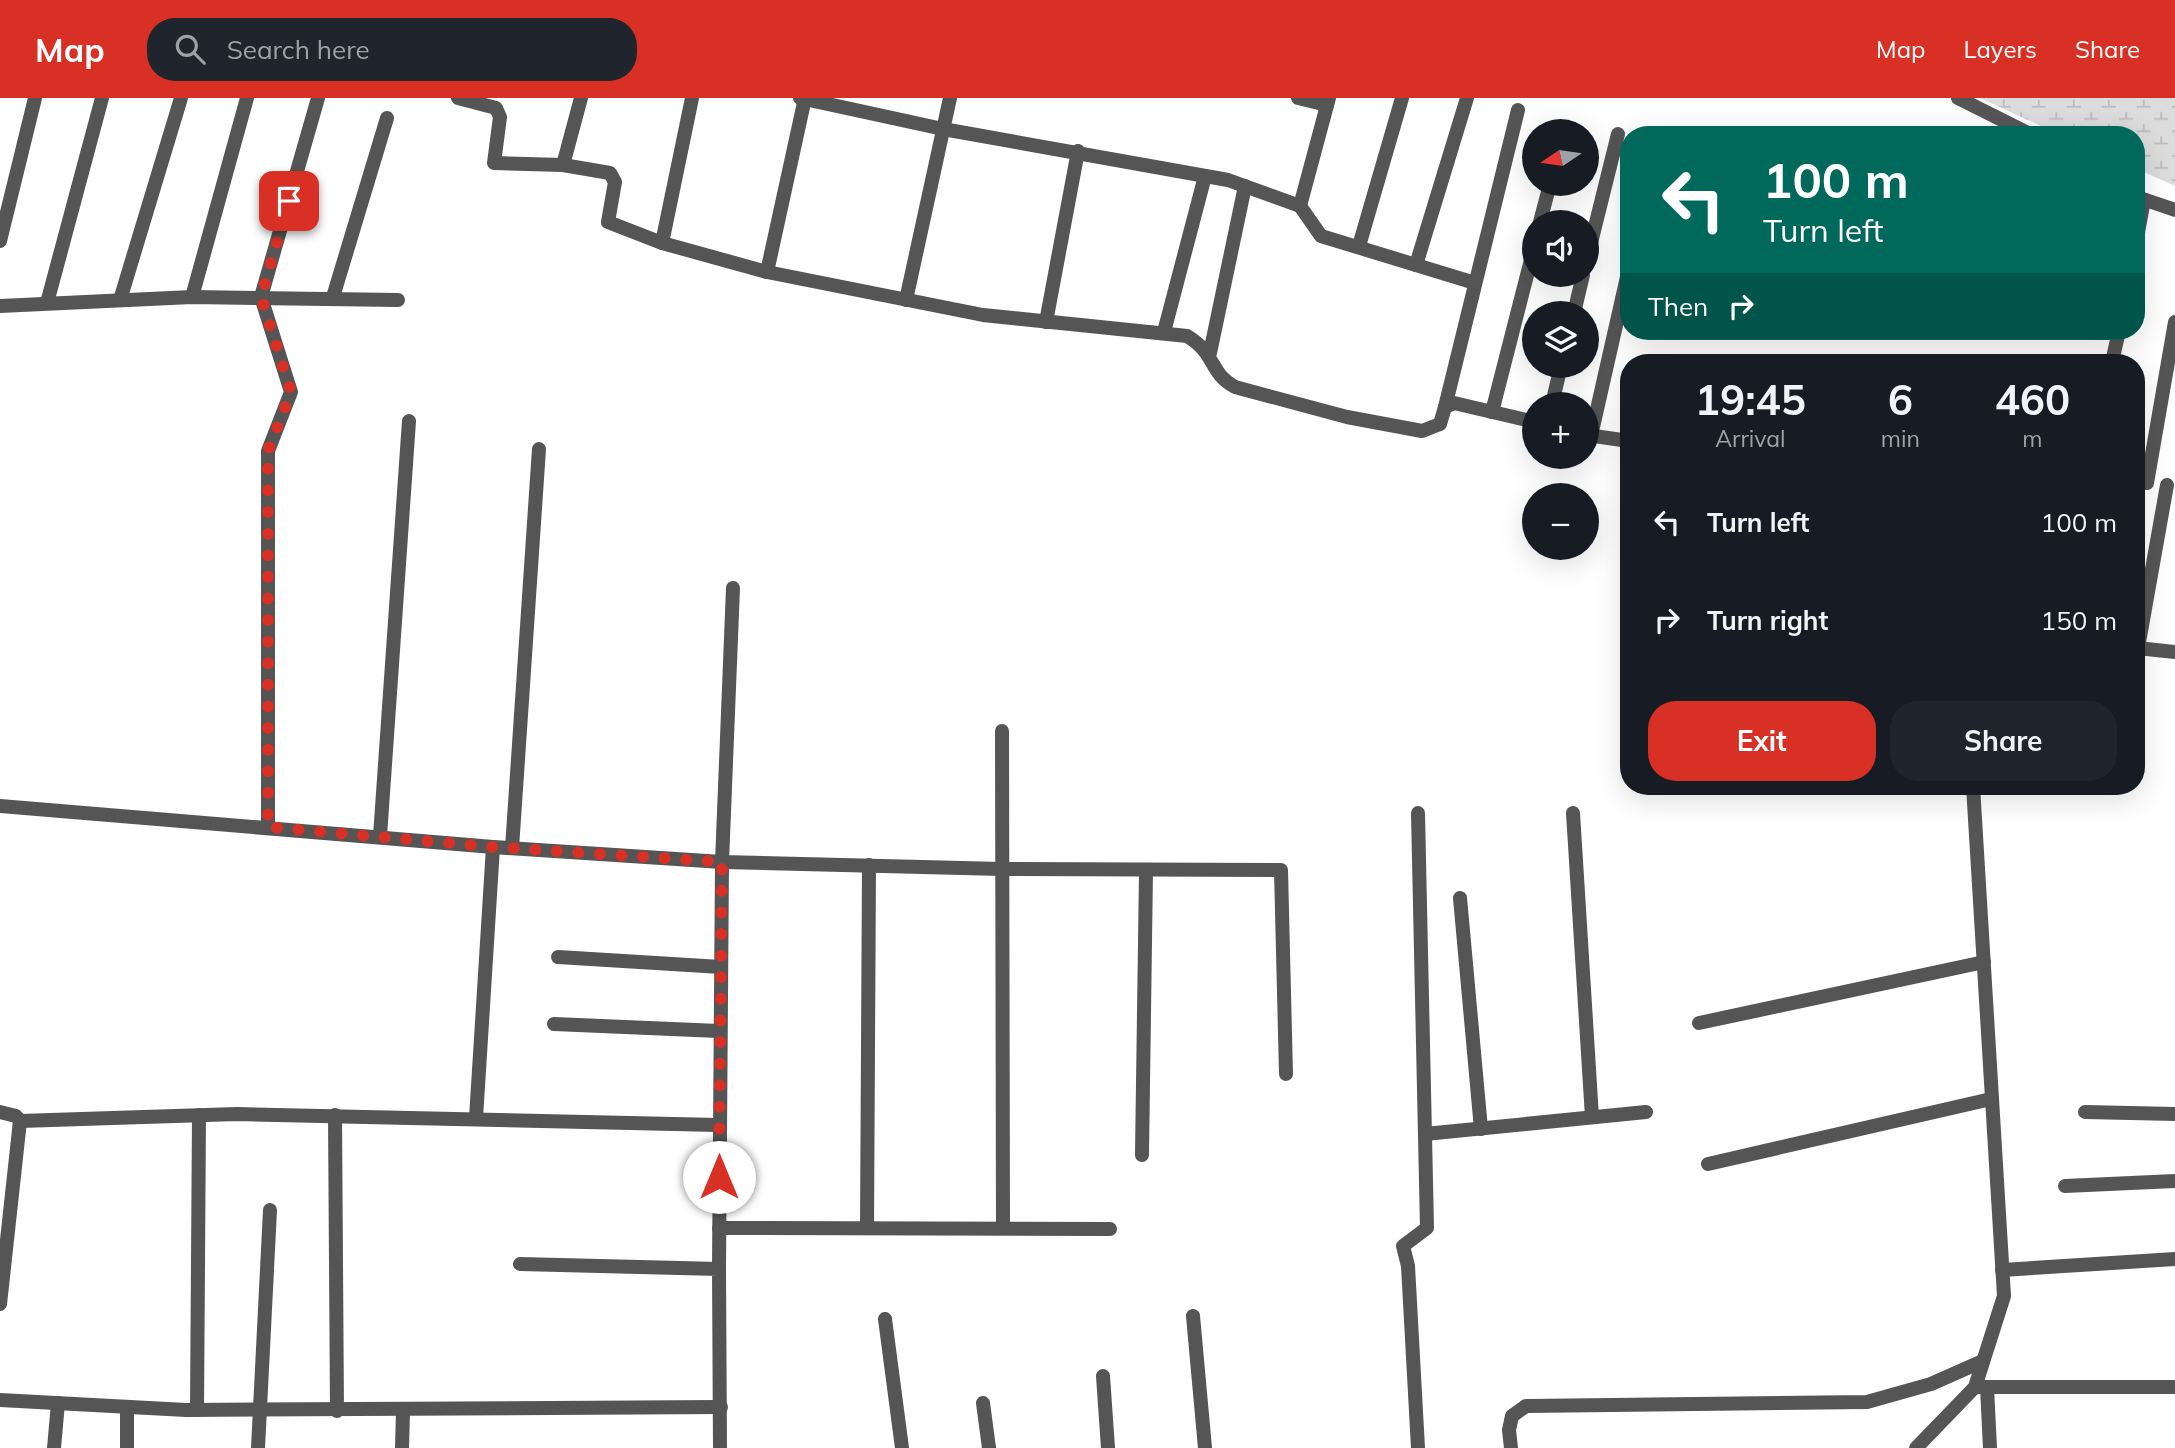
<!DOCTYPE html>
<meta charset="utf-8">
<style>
body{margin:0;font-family:Mulish,sans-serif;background:#20242c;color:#f1f3f6;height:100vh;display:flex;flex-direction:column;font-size:26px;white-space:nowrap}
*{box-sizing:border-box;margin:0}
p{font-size:23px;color:#9ea1a6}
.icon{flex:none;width:38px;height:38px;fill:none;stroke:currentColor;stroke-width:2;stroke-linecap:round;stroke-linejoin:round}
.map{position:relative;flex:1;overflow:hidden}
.panel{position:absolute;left:1620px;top:256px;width:525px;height:441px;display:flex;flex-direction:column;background:#171b24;border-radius:28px;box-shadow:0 7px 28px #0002}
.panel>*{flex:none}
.hud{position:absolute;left:1620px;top:28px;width:525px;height:214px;border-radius:28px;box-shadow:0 7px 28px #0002;background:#00695c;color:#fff;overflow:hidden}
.needle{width:46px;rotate:257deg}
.fabs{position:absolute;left:1522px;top:21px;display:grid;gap:14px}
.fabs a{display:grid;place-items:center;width:77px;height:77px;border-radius:50%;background:#171b24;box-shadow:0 7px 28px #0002;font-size:35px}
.pin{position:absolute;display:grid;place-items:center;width:60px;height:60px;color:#fff;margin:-30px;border-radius:14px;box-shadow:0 4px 10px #0006}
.me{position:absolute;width:77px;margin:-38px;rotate:0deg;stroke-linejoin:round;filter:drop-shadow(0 0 5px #0008)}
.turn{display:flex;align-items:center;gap:24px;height:147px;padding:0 28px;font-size:32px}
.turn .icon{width:91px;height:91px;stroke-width:2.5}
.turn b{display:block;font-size:49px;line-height:60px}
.then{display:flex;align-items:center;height:66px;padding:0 28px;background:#0003;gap:14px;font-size:26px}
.eta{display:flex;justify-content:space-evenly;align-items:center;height:119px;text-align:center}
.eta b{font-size:42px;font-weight:700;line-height:49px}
.button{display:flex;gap:14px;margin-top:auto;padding:14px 28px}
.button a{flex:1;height:80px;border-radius:28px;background:#d93025;color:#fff;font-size:28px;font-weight:700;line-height:80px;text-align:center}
.button a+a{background:#20242c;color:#f1f3f6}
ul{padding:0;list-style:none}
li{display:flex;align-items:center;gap:21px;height:98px;padding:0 28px}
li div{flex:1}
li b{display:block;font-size:26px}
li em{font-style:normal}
header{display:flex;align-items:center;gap:42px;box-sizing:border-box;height:98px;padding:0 35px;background:#d93025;color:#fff}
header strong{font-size:33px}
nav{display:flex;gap:38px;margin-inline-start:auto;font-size:24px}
.search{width:490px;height:63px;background:#20242c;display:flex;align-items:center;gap:18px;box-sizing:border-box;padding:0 24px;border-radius:28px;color:#9ea1a6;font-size:26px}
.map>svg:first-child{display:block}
</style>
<header>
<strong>Map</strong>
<div class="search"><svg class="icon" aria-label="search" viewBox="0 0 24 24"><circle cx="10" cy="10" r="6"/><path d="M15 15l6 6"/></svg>Search here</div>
<nav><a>Map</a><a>Layers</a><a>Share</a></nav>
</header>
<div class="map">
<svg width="2175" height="1350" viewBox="0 0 2175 1350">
<defs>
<pattern id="wetland-marsh" width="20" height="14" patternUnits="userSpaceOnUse" patternTransform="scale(1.75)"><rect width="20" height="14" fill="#dcdcdc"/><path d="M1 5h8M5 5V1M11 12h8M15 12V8" fill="none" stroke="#bbb"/></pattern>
</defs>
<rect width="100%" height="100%" fill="#fff"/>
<polygon fill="url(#wetland-marsh)" points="1980,0 2175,0 2175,88 2137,71 2137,37 2061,37"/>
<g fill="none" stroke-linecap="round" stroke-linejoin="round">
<g stroke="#555" stroke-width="14">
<path d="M458,0L496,10L500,19L494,65L563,67L610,75L615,84L608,124L662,145L767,174L983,217L1187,238C1217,256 1208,274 1235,289L1347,319L1422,333L1440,326L1445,309L1454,305L1535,324"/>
<polyline points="800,0 943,31 1228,82 1300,108 1321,138 1475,185"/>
<polyline points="1298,0 1327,7"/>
<polyline points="1958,0 2032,37"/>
<polyline points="1563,33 1564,30"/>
<polyline points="563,67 581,0"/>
<polyline points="2137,99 2175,112"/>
<polyline points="1300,108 1329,0"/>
<polyline points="1540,124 1550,86"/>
<polyline points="2137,140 2144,102"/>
<polyline points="0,143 35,0"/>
<polyline points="662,145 692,0"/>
<polyline points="1359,148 1402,0"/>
<polyline points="1587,161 1618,36"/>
<polyline points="1416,167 1467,0"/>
<polyline points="767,174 805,0"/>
<polyline points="192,199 247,0"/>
<polyline points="333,199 387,20"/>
<polyline points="120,202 181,0"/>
<polyline points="906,202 950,0"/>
<polyline points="47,205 102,0"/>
<polyline points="0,208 192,199 398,202"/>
<polyline points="1574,215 1583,177"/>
<polyline points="1046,224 1078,53"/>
<polyline points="1164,234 1205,78"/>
<polyline points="1210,255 1245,88"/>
<polyline points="2112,264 2119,233"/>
<polyline points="1552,306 1561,268"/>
<polyline points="1445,309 1518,12"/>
<polyline points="1492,314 1535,146"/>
<polyline points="1587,337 1629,343"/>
<polyline points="1591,338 1629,170"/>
<polyline points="2147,385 2175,224"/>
<polyline points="2137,550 2175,554"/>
<polyline points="2138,550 2167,387"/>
<polyline points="1002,633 1003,1130"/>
<polyline points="0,708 493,749 722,764 1002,771 1281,772 1286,976"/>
<polyline points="1418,715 1427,1130 1403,1148 1408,1168 1418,1350"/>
<polyline points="1573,715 1592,1019"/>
<polyline points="268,729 268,353 291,294 261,199 318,0"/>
<polyline points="380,738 409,323"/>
<polyline points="512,750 539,351"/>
<polyline points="1460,800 1481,1031"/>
<polyline points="558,859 721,869"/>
<polyline points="1699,925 1984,864"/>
<polyline points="554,926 719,933"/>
<polyline points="0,1014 16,1018 20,1023 237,1016 718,1027"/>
<polyline points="2085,1014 2175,1016"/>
<polyline points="335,1017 337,1313"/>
<polyline points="476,1020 493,749"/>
<polyline points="1425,1036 1646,1014"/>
<polyline points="1142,1057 1146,773"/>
<polyline points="1708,1066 1991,1001"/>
<polyline points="2065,1088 2175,1083"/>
<polyline points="719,1130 1110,1131"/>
<polyline points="867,1130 869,767"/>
<polyline points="520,1166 719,1171 720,1350"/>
<polyline points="719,1171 722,764 733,490"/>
<polyline points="2002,1172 2175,1161"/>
<polyline points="0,1206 20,1023"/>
<polyline points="1193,1218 1205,1350"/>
<polyline points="885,1221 902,1350"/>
<polyline points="1103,1278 1108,1350"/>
<polyline points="1975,1289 2175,1289"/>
<polyline points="1987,1289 1990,1350"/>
<polyline points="0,1302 186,1312 721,1309"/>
<polyline points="983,1305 989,1350"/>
<polyline points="197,1312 199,1017"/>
<polyline points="54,1350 58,1305"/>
<polyline points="127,1350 127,1309"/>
<polyline points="258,1350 270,1112"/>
<polyline points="402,1350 403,1313"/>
<polyline points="1511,1350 1509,1332 1512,1318 1526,1308 1867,1304 1931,1286 1983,1263"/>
<polyline points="1916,1350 1975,1289 2004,1198 1973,688"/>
</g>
</g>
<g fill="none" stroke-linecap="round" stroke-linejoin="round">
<polyline stroke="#d93025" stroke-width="12" stroke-dasharray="0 21.6" points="289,103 261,199 291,294 268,353 268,729 493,749 722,764 719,1079"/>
</g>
</svg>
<div class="fabs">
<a><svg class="needle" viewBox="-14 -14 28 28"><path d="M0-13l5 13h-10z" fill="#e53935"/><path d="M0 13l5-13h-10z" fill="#9ea1a6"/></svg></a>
<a><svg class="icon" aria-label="sound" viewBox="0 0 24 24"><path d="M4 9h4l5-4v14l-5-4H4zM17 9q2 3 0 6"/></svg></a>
<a><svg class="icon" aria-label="layers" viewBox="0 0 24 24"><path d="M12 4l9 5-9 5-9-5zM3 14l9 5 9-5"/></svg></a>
<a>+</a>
<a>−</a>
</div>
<div class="pin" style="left:289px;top:103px;background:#d93025"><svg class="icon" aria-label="arrive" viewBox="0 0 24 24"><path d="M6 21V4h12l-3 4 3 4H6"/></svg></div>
<svg class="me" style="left:719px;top:1079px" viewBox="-20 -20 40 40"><circle r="19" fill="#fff"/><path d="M0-13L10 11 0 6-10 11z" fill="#d93025"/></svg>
<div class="hud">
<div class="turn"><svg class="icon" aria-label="left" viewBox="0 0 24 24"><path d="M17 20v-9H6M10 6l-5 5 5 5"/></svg><div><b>100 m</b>Turn left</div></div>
<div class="then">Then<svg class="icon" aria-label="right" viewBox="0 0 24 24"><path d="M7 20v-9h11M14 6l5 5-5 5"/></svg></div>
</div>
<section class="panel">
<div class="eta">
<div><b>19:45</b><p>Arrival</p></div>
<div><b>6</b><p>min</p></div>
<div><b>460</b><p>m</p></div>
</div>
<ul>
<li><svg class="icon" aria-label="left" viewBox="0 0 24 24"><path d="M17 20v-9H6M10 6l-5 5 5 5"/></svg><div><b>Turn left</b></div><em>100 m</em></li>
<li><svg class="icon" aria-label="right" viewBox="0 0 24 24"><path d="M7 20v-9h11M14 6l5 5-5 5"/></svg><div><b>Turn right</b></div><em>150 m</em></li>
</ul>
<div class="button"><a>Exit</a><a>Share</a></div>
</section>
</div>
